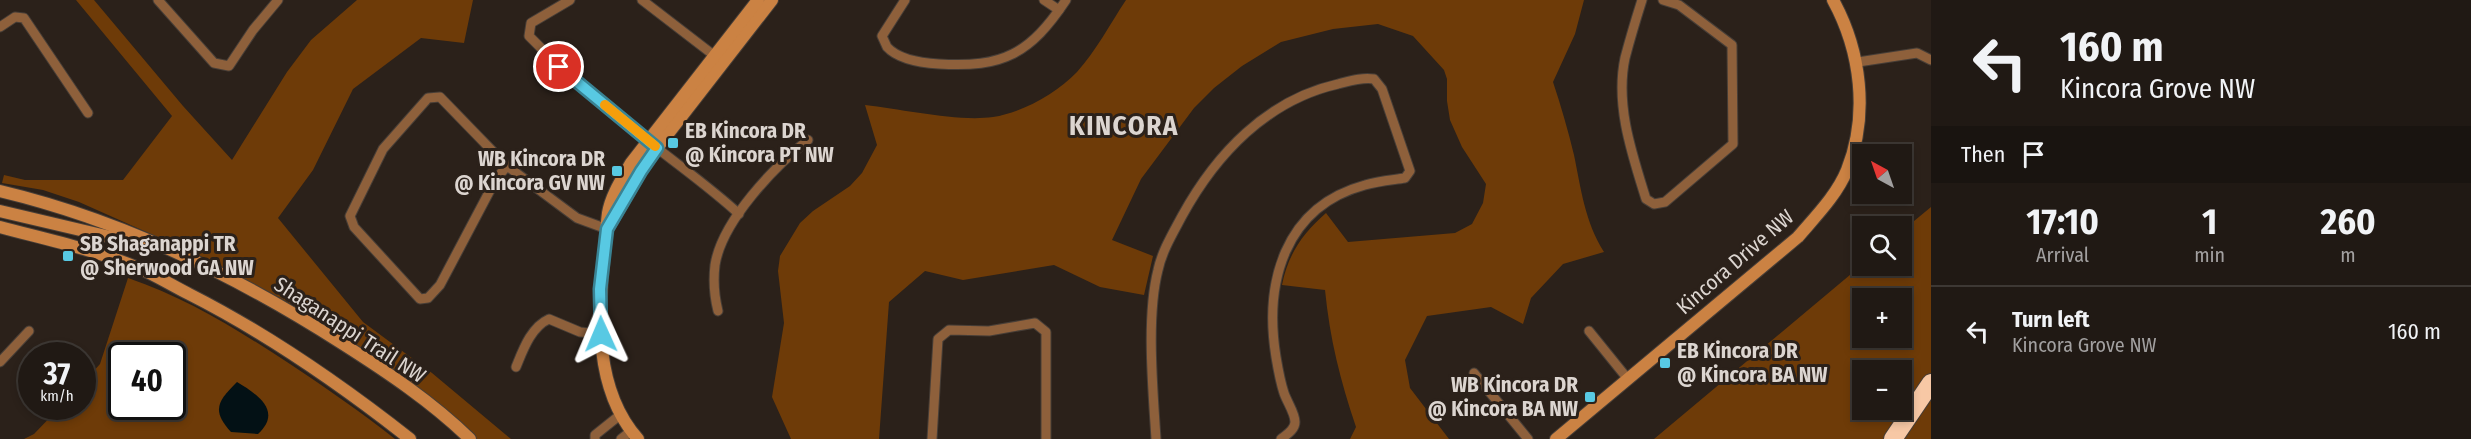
<!DOCTYPE html>
<meta charset="utf-8">
<style>
body{margin:0;font-family:"Fira Sans Condensed",sans-serif;background:#2d2622;color:#f1f3f6;height:100vh;display:flex;flex-direction:column;font-size:22px;white-space:nowrap}
*{box-sizing:border-box;margin:0}
p{font-size:20px;color:#a2a0a0}
.icon{flex:none;width:33px;height:33px;fill:none;stroke:currentColor;stroke-width:2;stroke-linecap:round;stroke-linejoin:round}
.map{position:relative;flex:1;overflow:hidden}
.side{display:flex;flex-direction:column;background:#201914;width:540px}
.side>*{flex:none}
.hud{background:#201914;color:#f1f3f6;overflow:hidden}
.needle{width:39px;rotate:320deg}
.fabs{position:absolute;left:1852px;top:144px;display:grid;gap:12px}
.fabs a{display:grid;place-items:center;width:60px;height:60px;border-radius:0px;background:#201914;box-shadow:0 3px 9px #0003,0 0 0 2px #3d3834;font-size:30px}
.speed{position:absolute;left:18px;top:342px;display:flex;gap:12px;font-size:30px;font-weight:700;text-align:center}
.speed>*{display:grid;place-content:center;width:78px;height:78px;border-radius:50%;background:#201914;box-shadow:0 3px 9px #0003,0 0 0 2px #3d3834;line-height:1}
.speed small{font-size:15px;font-weight:400}
.speed .limit{border:3px solid #111;border-radius:9px;background:#fff;color:#111}
.pin{position:absolute;display:grid;place-items:center;width:51px;height:51px;color:#fff;margin:-26px;border:3px solid #fff;border-radius:50%;box-shadow:0 2px 6px #0007}
.me{position:absolute;width:66px;margin:-33px;rotate:359deg;stroke-linejoin:round;filter:drop-shadow(0 0 4px #0008)}
.turn{display:flex;align-items:center;gap:21px;height:126px;padding:0 30px;font-size:27px}
.turn .icon{width:78px;height:78px;stroke-width:2.5}
.turn b{display:block;font-size:42px;line-height:51px}
.then{display:flex;align-items:center;height:57px;padding:0 30px;background:#0003;gap:12px;font-size:22px}
.eta{display:flex;justify-content:space-evenly;align-items:center;height:102px;text-align:center}
.eta b{font-size:36px;font-weight:700;line-height:42px}
ul{padding:0;list-style:none}
li{display:flex;align-items:center;gap:18px;height:90px;padding:0 30px;border-top:2px solid #3d3834}
li div{flex:1}
li b{display:block;font-size:22px}
li em{font-style:normal}
main{display:flex;flex:1;min-height:0}
.map>svg:first-child{display:block}
</style>
<main>
<div class="map">
<svg width="1931" height="439" viewBox="0 0 1931 439">
<rect width="100%" height="100%" fill="#2b211a"/>
<g fill="#6e3b08" fill-rule="evenodd">
<polygon points="76,0 94,0 183,106 232,160 287,72 311,40 357,0 473,0 464,43 421,38 353,89 313,170 278,218 363,322 432,373 511,439 474,439 348,341 303,310 207,259 79,202 43,190 2,183 4,175 25,180 123,180 172,116"/>
<path d="M1126,0H1584L1575,34L1553,82C1561,106 1568,130 1574,155C1581,189 1585,222 1604,252L1563,264L1531,298L1523,324L1491,307L1427,316L1405,360L1410,388L1449,439H1350L1356,427C1340,379 1330,340 1325,290L1282,285C1288,254 1303,233 1326,213L1348,242L1455,233L1472,224L1483,203L1486,184L1462,147L1450,120L1447,101V79L1444,70L1413,36L1378,24L1333,29L1281,42L1242,66L1214,88L1194,108L1141,179L1112,240L1153,256L1144,295L1100,287L1054,265L963,280L925,271L889,302L879,439H791L772,397L784,323L778,271L780,256L800,223L813,211L850,186L862,173L877,145L865,105C902,109 957,122 993,117C1023,112 1056,94 1077,72C1096,51 1110,24 1126,0Z"/>
<path d="M1931,207V439H1654L1863,264L1902,266V231ZM1863,298H1902V338H1863ZM1863,370H1902V410H1863Z"/>
<path d="M128,278C187,298 238,330 290,364C326,388 361,412 395,439H24L34,434L60,407L82,406L83,383L100,364ZM122,356H172V406H122Z"/>
</g>
<path fill="#031115" d="M237,382C257,394 283,411 258,434L231,432C211,410 218,401 237,382Z"/>
<g fill="none" stroke-linecap="round" stroke-linejoin="round">
<g stroke="#473e37" stroke-width="11">
<g id="street">
<polyline points="158,0 214,63 229,66 253,30 278,0"/>
<path d="M570,0L531,23L529,36C569,77 613,112 657,148C685,170 713,190 739,214"/>
<polyline points="642,0 720,60"/>
<path d="M905,0L882,36L887,47C899,60 922,63 939,64C1003,68 1030,54 1066,0"/>
<polyline points="1044,0 1059,10"/>
<path d="M1642,0C1636,19 1630,39 1625,58C1615,105 1632,154 1646,199L1654,204L1665,202L1733,144L1732,45L1679,5L1663,0"/>
<polyline points="0,27 15,17 24,18 88,113"/>
<polyline points="1858,62 1917,53 1931,60"/>
<polyline points="507,166 496,179 440,285 428,298 420,299 354,227 350,216 383,149 428,98 440,97 507,166 577,218 607,229"/>
<polyline points="1846,172 1863,177"/>
<path d="M718,311C714,295 713,282 715,265C722,221 774,167 808,140"/>
<polyline points="1589,331 1627,378"/>
<polyline points="0,362 29,331"/>
<path d="M516,367C523,350 531,327 549,319L580,332L601,334"/>
<polyline points="1474,373 1528,439"/>
<polyline points="595,439 595,435 620,415"/>
<polyline points="621,439 631,431"/>
<polyline points="932,439 938,339 949,330 989,331 1035,323 1046,332 1046,439"/>
<path d="M1156,439C1153,390 1146,317 1158,270C1162,251 1173,233 1182,216C1216,154 1267,100 1338,84C1350,81 1362,77 1374,79L1382,89L1410,171L1405,178C1392,180 1378,181 1365,185C1284,207 1264,283 1276,357C1278,369 1280,381 1284,393C1287,402 1295,413 1295,422C1295,430 1286,435 1281,439"/>
</g>
</g>
<g stroke="#473e37" stroke-width="14">
<g id="secondary">
<path d="M0,191C122,220 237,276 343,344C387,372 432,402 470,439"/>
<polyline points="0,211 140,244"/>
<path d="M0,227C45,239 92,249 136,267C154,274 171,285 189,294C268,334 340,384 410,439"/>
<polyline points="608,228 641,171 657,148 772,0"/>
<path d="M638,439C594,390 598,316 604,255C606,241 606,227 608,213C611,195 622,179 631,163L758,0"/>
<path d="M1556,439L1798,237C1815,217 1837,195 1847,170C1869,115 1861,51 1833,0"/>
</g>
</g>
<g stroke="#473e37" stroke-width="20">
<polyline id="highway" points="1893,439 1931,383"/>
</g>
<use href="#street" stroke="#8e603b" stroke-width="9"/>
<use href="#secondary" stroke="#cb8243" stroke-width="12"/>
<use href="#highway" stroke="#f7c8a5" stroke-width="18"/>
</g>
<g fill="none" stroke-linecap="round" stroke-linejoin="round">
<g stroke="#398394" stroke-width="15">
<polyline id="route" points="559,67 657,148 641,171 607,229 600,289 601,334"/>
</g>
<use href="#route" stroke="#58c9e3" stroke-width="10"/>
<polyline stroke="#f59e0b" stroke-width="10" points="605,105 655,146"/>
</g>
<g fill="#58c9e3" stroke="#2b211a" stroke-width="2">
<rect x="667" y="137" width="12" height="12" rx="3"/>
<rect x="611" y="165" width="12" height="12" rx="3"/>
<rect x="62" y="250" width="12" height="12" rx="3"/>
<rect x="1659" y="357" width="12" height="12" rx="3"/>
<rect x="1584" y="391" width="12" height="12" rx="3"/>
</g>
<g text-anchor="middle" dominant-baseline="central" stroke-width="6" stroke-linejoin="round" paint-order="stroke">
<g font-size="21" font-weight="bold" fill="#dcd5d0" stroke="#2b211a" text-anchor="start">
<text x="685" y="131">EB Kincora DR<tspan x="685" dy="24">@ Kincora PT NW</tspan></text>
<text x="605" y="159" text-anchor="end">WB Kincora DR<tspan x="605" dy="24">@ Kincora GV NW</tspan></text>
<text x="80" y="244">SB Shaganappi TR<tspan x="80" dy="24">@ Sherwood GA NW</tspan></text>
<text x="1677" y="351">EB Kincora DR<tspan x="1677" dy="24">@ Kincora BA NW</tspan></text>
<text x="1578" y="385" text-anchor="end">WB Kincora DR<tspan x="1578" dy="24">@ Kincora BA NW</tspan></text>
</g>
<g font-size="21" fill="#dcd5d0" stroke="#2b211a">
<text transform="translate(1735 262) rotate(-41)">Kincora Drive NW</text>
<text transform="translate(350 330) rotate(33)">Shaganappi Trail NW</text>
</g>
<g font-size="27" font-weight="bold" letter-spacing="1.5" fill="#dcd5d0" stroke="#2b211a">
<text x="1124" y="126">KINCORA</text>
</g>
</g>
</svg>
<div class="fabs">
<a><svg class="needle" viewBox="-14 -14 28 28"><path d="M0-13l5 13h-10z" fill="#e53935"/><path d="M0 13l5-13h-10z" fill="#a2a0a0"/></svg></a>
<a><svg class="icon" aria-label="search" viewBox="0 0 24 24"><circle cx="10" cy="10" r="6"/><path d="M15 15l6 6"/></svg></a>
<a>+</a>
<a>−</a>
</div>
<div class="speed"><div>37<small>km/h</small></div><div class="limit">40</div></div>
<div class="pin" style="left:559px;top:67px;background:#d93025"><svg class="icon" aria-label="arrive" viewBox="0 0 24 24"><path d="M6 21V4h12l-3 4 3 4H6"/></svg></div>
<svg class="me" style="left:601px;top:334px" viewBox="-20 -20 40 40"><path d="M0-17L14 15 0 8-14 15z" fill="#58c9e3" stroke="#fff" stroke-width="4"/></svg>
</div>
<section class="side">
<div class="hud">
<div class="turn"><svg class="icon" aria-label="left" viewBox="0 0 24 24"><path d="M17 20v-9H6M10 6l-5 5 5 5"/></svg><div><b>160 m</b>Kincora Grove NW</div></div>
<div class="then">Then<svg class="icon" aria-label="arrive" viewBox="0 0 24 24"><path d="M6 21V4h12l-3 4 3 4H6"/></svg></div>
</div>
<div class="eta">
<div><b>17:10</b><p>Arrival</p></div>
<div><b>1</b><p>min</p></div>
<div><b>260</b><p>m</p></div>
</div>
<ul>
<li><svg class="icon" aria-label="left" viewBox="0 0 24 24"><path d="M17 20v-9H6M10 6l-5 5 5 5"/></svg><div><b>Turn left</b><p>Kincora Grove NW</p></div><em>160 m</em></li>
</ul>
</section>
</main>
